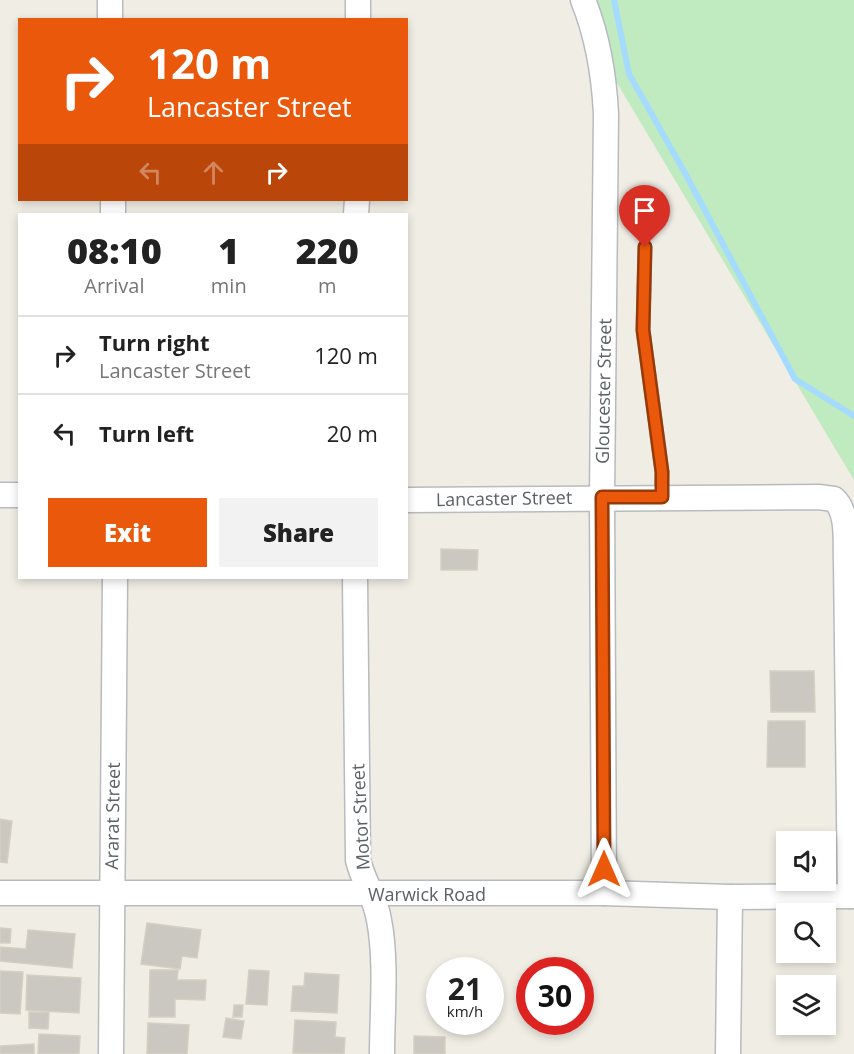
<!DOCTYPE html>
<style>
body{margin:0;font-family:"Open Sans",sans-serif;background:#f2f2f2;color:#222;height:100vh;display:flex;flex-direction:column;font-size:22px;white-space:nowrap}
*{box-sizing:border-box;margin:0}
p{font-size:20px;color:#767676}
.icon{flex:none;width:33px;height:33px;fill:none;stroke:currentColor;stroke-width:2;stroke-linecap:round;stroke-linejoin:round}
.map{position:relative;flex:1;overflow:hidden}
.details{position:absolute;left:18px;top:213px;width:390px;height:366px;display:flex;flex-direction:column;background:#fff;border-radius:0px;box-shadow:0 3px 9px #0003}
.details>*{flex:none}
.guide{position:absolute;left:18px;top:18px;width:390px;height:183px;border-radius:0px;box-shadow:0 3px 9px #0003;background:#ea580c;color:#fff;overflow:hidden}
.fabs{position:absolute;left:776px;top:831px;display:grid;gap:12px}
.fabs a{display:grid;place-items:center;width:60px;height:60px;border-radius:0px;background:#fff;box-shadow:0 3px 9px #0003;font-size:30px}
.speed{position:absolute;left:426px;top:957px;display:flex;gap:12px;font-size:30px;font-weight:700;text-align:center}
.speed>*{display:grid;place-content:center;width:78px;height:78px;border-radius:50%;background:#fff;box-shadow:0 3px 9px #0003;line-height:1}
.speed small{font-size:15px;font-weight:400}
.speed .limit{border:9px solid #d22;background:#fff;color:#111}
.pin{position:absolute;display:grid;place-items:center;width:51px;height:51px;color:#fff;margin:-62px -26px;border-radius:50% 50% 50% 0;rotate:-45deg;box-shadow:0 0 6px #0007}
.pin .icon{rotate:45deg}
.me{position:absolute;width:66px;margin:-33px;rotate:0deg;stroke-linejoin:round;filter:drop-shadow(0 0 4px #0008)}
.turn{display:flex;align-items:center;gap:21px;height:126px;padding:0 30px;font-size:27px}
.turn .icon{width:78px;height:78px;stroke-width:2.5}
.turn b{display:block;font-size:42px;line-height:51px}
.lanes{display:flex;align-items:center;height:57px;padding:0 30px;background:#0003;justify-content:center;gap:30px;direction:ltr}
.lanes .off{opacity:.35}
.eta{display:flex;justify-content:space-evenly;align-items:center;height:102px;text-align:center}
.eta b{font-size:36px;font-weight:800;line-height:42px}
.primary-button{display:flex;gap:12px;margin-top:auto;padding:12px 30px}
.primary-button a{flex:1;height:69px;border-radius:0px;background:#ea580c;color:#fff;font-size:24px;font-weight:800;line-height:69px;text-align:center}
.primary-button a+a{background:#f2f2f2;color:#222}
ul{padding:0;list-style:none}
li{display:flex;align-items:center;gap:18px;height:78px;padding:0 30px;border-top:2px solid #e0e0e0}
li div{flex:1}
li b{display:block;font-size:22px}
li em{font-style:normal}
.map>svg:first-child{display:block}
</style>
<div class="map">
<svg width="854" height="1054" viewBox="0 0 854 1054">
<rect width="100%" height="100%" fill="#f0ede4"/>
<polygon fill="#c0eabf" points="596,0 854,0 854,480 617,83"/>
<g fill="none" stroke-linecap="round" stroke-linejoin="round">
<polyline stroke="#a5dbff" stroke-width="6" points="614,0 629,74 685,173 795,379 854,416"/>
</g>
<g fill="#cbc8c1" stroke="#d5cfc2" stroke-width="1.5">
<polygon points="441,549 478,550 477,570 441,570"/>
<polygon points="770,671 814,671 815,712 771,712"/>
<polygon points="768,721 805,721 805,767 767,767"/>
<polygon points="0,819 12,821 7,863 0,862"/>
<polygon points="147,923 201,930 197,958 182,956 180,969 141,964"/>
<polygon points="0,928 11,929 10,943 0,943"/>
<polygon points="28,930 75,934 72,968 0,961 0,947 26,949"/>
<polygon points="150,970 178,970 177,980 206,980 205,1000 175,999 175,1017 149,1017"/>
<polygon points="249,970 269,971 267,1005 246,1004"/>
<polygon points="0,971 23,972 20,1014 0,1013"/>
<polygon points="305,973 339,975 337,1013 291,1011 293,986 304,986"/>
<polygon points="27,975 81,978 79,1013 26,1010"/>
<polygon points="234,1005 243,1005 242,1017 233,1017"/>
<polygon points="29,1012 49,1012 48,1029 29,1028"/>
<polygon points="226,1018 244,1021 241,1039 223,1037"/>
<polygon points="295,1020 336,1022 335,1037 345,1038 344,1054 293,1053"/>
<polygon points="148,1023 189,1025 187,1054 147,1054"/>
<polygon points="39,1034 80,1036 79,1054 38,1054"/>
<polygon points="414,1036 445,1037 445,1054 414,1054"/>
<polygon points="34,1044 34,1054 0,1054 0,1046"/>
</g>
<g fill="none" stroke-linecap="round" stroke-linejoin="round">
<g stroke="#b7bbbf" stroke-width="15">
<polyline id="lane" points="645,247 643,330 662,472 661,497"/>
</g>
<g stroke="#b7bbbf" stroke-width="27">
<g id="street">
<polyline points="110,0 110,20"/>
<path d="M583,0C598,37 604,74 606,114L602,497L604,893"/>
<polyline points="358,20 358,0"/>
<polyline points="113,200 113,214"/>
<polyline points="356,214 357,200"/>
<polyline points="0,495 20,495"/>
<path d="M406,500L818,497L834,499C849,513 845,542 846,561L850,896"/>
<path d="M355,578L358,860C363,881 376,899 379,920C387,961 382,1012 382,1054"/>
<polyline points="0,893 604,893 730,897 854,896"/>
<polyline points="111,1054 115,578"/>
<polyline points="728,1054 730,897"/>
</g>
</g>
<use href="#lane" stroke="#fff" stroke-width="12"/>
<use href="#street" stroke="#fff" stroke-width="24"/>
</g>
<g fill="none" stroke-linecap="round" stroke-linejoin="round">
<g stroke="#983908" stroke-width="15">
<polyline id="route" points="604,869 602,497 662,497 662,472 643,330 645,247"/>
</g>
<use href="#route" stroke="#ea580c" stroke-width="10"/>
</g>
<g text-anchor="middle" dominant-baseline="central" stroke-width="4.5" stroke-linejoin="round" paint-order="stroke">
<g font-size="18" fill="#5c6166" stroke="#fff">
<text transform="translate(603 391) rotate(-89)">Gloucester Street</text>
<text transform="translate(504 498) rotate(-1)">Lancaster Street</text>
<text transform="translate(112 816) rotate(-89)">Ararat Street</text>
<text transform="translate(360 817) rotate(-93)">Motor Street</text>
<text x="427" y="894">Warwick Road</text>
</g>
</g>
</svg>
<div class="fabs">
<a><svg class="icon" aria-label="sound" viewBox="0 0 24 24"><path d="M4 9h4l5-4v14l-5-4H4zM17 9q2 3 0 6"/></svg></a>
<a><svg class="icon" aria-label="search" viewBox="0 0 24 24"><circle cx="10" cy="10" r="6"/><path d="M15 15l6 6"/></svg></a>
<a><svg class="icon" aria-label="layers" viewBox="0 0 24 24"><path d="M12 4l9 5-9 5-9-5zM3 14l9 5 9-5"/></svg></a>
</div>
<div class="speed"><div>21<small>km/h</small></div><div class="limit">30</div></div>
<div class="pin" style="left:645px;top:247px;background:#d93025"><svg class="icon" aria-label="arrive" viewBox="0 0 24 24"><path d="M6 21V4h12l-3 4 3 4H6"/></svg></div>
<svg class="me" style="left:604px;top:869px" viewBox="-20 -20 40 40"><path d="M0-17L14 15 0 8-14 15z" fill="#ea580c" stroke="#fff" stroke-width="4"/></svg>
<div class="guide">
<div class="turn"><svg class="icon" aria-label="right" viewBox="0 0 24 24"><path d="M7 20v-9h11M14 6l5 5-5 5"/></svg><div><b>120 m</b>Lancaster Street</div></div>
<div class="lanes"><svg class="icon off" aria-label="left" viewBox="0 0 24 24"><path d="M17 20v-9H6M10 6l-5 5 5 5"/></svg><svg class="icon off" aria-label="ahead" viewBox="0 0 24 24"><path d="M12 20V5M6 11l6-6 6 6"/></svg><svg class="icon" aria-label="right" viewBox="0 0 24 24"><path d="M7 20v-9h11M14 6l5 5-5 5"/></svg></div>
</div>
<section class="details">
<div class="eta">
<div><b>08:10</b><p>Arrival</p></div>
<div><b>1</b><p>min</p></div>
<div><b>220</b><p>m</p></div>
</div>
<ul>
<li><svg class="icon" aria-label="right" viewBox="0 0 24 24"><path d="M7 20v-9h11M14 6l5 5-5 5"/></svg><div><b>Turn right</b><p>Lancaster Street</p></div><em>120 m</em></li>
<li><svg class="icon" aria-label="left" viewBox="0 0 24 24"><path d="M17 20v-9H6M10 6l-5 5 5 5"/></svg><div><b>Turn left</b></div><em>20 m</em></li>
</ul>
<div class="primary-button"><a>Exit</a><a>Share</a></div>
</section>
</div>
